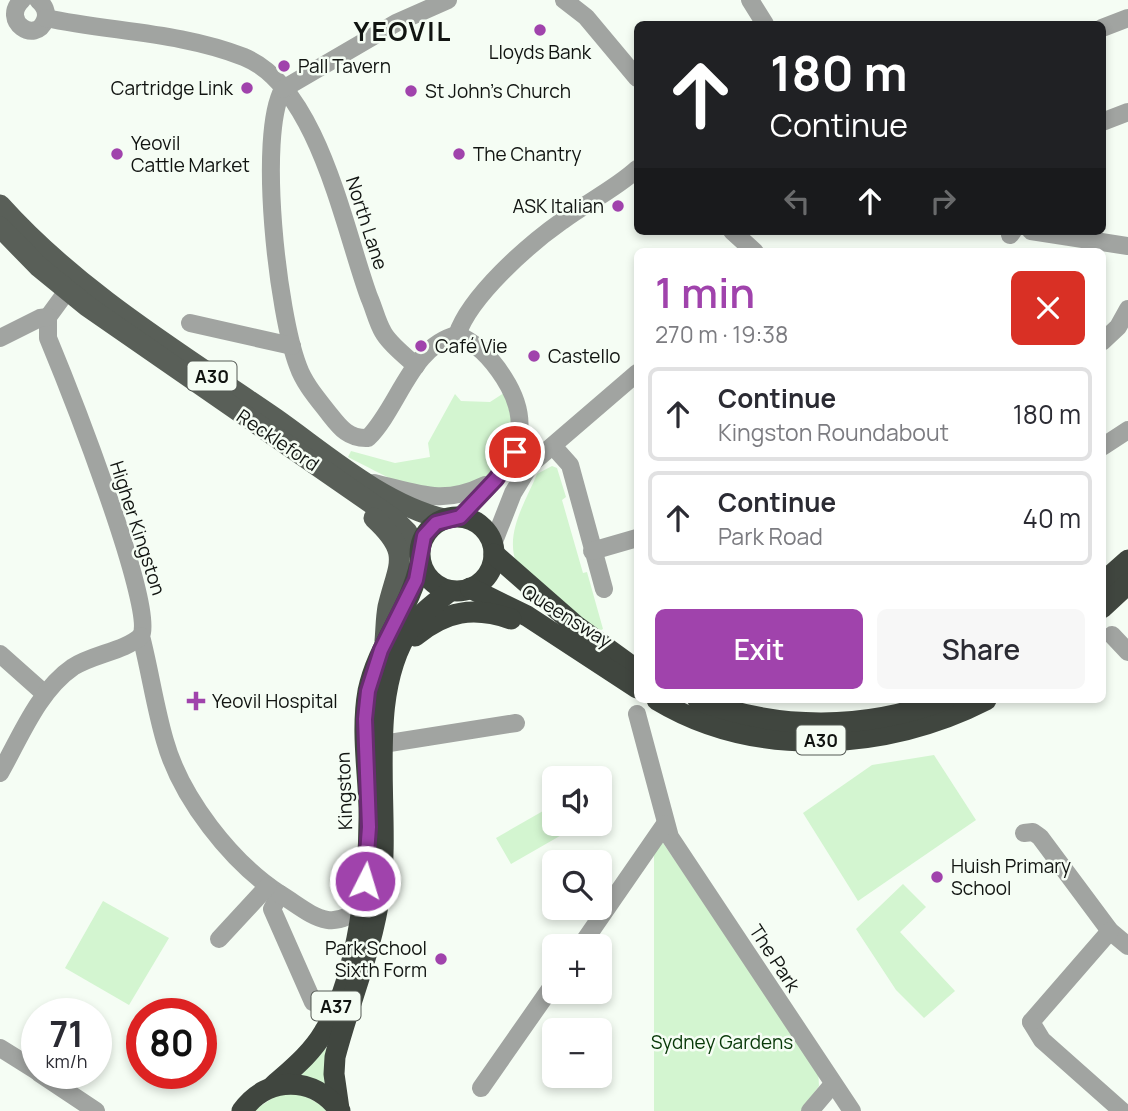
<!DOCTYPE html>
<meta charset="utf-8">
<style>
body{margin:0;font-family:Manrope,sans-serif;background:#f7f7f7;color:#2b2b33;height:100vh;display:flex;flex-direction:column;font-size:26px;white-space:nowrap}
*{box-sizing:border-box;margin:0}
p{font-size:23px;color:#7c7c81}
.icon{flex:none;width:38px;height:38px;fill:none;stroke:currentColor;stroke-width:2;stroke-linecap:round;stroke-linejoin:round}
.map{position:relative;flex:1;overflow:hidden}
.panel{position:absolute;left:634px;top:248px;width:472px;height:455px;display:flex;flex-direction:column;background:#fff;border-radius:10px;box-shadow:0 4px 10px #0003}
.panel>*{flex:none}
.hud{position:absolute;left:634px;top:21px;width:472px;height:214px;border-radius:10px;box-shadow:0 4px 10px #0003;background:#202124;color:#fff;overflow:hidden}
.buttons{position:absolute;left:542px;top:766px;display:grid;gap:14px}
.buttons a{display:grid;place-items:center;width:70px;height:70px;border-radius:10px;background:#fff;box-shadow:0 4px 10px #0003;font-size:35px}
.speed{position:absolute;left:21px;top:998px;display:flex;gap:14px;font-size:35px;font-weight:700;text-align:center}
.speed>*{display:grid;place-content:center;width:91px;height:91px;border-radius:50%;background:#fff;box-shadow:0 4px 10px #0003;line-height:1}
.speed small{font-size:18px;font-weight:400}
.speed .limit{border:10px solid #d22;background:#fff;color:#111}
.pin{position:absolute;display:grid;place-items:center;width:60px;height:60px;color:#fff;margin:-30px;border:4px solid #fff;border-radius:50%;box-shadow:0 2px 7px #0007}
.me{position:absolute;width:77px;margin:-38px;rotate:5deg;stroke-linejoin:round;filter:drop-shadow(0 0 5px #0008)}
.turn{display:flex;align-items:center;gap:24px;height:147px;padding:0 21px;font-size:32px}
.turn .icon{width:91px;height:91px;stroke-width:2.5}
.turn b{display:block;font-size:49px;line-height:60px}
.lanes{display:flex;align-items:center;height:66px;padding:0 21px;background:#0003;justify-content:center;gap:35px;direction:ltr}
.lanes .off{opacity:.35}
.round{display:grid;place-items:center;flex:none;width:74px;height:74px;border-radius:10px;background:#f7f7f7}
.summary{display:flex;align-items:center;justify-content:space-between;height:119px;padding:0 21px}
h1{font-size:42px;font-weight:600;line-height:52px;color:#a043ac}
.primary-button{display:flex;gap:14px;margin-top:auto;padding:14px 21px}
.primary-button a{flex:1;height:80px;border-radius:10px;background:#a043ac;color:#fff;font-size:28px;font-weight:600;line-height:80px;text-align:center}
.primary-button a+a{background:#f7f7f7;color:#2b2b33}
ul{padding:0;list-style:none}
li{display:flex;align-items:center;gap:21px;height:94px;margin:0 14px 10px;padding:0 7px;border:4px solid #e1e1e2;border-radius:10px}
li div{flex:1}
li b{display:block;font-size:26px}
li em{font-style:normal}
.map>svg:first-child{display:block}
</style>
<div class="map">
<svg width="1128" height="1111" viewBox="0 0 1128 1111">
<rect width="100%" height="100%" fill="#f5fdf4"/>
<g fill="#d3f5d0">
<path d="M507,391C518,433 512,473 465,486C457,488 447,493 439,493C407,490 376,471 348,457L351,451L395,463L430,457L428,443L455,394L461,401L490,402Z"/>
<path d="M552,466L557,468L566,497L562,500L583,573L587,572L603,629L597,632L516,562C505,532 526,501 537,474Z"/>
<polygon points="934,755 976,820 858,901 803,813 872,765"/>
<polygon points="550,807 555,824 560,824 565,833 511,864 496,838"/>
<polygon points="659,843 663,843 818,1068 819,1086 801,1111 654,1111 654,855"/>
<polygon points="903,884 926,907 900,932 955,991 924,1018 896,990 856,929"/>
<polygon points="103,901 169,938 129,1005 65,968"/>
<polygon points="331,1043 325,1085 300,1076"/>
<polygon points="300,1093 331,1111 253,1111 279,1094"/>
</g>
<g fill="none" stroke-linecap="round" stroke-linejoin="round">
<g stroke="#a1a4a1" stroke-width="18">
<path d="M22,0C0,21 36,45 45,20C48,12 44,5 38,0"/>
<polyline points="564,0 586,17 637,78"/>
<polyline points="750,0 765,24"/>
<path d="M46,18C112,32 180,32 244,57C318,87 344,229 369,297C374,308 377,322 383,332C390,345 406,356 416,366"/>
<polyline points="1102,28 1128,18"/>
<path d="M283,89C257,136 278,314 298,366C304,383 316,397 327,411C339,426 347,439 368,438C399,407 411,346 457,335"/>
<polyline points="283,89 396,23 448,0"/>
<polyline points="1102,122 1128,112"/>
<polyline points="732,231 755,252"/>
<polyline points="1031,231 1128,246"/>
<polyline points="1010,235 1013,231"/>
<path d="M67,291L48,317V338C65,379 156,607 141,636C150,671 155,707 165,741C181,798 231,862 280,894L272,909L313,1002"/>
<polyline points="190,323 292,346"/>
<path d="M457,335C470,296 528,245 562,221C586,203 615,189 637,169"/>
<path d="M457,335C478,343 492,359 504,378C543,439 502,474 459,517"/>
<polyline points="0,338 40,318 48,317"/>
<polyline points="1102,342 1118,327 1128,309"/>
<polyline points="553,446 570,465 604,589"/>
<polyline points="1102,447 1128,430"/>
<path d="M374,483C417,493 442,506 485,485"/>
<polyline points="493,544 513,493 530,465 637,373"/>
<polyline points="592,551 637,538"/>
<polyline points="1112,635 1128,652"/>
<polyline points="0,654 45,694"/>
<polyline points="637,714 670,837 852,1111"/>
<polyline points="383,744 516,723"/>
<path d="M0,773C20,738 38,691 73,667C93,654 125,651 141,636"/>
<polyline points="1024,833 1033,832 1040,837 1110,931 1128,946"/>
<path d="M280,894C311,913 330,936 363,905"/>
<polyline points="219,939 268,886"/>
<polyline points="580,947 665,824"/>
<polyline points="1031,1022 1042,1040 1122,1111"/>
<polyline points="1031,1022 1110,931"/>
<polyline points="0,1048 37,1071"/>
<polyline points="39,1073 96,1111"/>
<polyline points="481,1088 555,982"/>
<polyline points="810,1111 833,1084"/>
</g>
<g stroke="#595f58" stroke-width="21">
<path d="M0,205C78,292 180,353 276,419C327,455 382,504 444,519"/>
<polyline points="0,227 38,266 87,306 394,519 407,532 419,553"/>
<path d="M374,518C413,554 398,564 388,607C386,618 386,630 385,641"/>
</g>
<g stroke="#40463f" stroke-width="21">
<circle cx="457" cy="554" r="37"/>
<polyline points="494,554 575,625 637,670"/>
<polyline points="1102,583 1128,560"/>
<polyline points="470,588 527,616 637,688"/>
<polyline points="1102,608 1128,584"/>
<path d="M415,636C446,611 473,606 511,619"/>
<path d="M657,700C755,759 887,751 986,700"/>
<path d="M698,700C778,731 865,730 945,700"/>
<path d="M273,1086C292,1069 311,1054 324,1032C358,979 370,871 369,808C368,770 361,730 368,691C378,644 411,608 420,563"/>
<path d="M339,1109L334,1074L335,1057C349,1002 372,951 380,893C392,810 363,697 411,627C421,613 436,602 450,591"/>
<path d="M242,1111C268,1075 314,1076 340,1111"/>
</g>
</g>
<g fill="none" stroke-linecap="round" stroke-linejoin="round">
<g stroke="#682c70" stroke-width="18">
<polyline id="route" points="365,881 369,827 365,719 368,691 381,650 416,580 424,536 436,523 460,517 496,479 515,452"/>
</g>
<use href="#route" stroke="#a043ac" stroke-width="12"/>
</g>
<g fill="#a043ac" stroke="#f5fdf4" stroke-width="2.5">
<circle cx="540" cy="30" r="7"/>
<circle cx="284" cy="66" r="7"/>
<circle cx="247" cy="88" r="7"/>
<circle cx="411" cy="91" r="7"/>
<circle cx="117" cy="154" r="7"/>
<circle cx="459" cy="154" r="7"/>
<circle cx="618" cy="206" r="7"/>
<circle cx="421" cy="346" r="7"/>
<circle cx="534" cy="356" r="7"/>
<path d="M192.5 690.5h7v7h7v7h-7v7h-7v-7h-7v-7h7z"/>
<circle cx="937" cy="877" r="7"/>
<circle cx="441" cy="959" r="7"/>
</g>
<g text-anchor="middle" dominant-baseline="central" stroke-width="5" stroke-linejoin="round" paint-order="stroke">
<g fill="#f5fdf4" stroke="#555a55" stroke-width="2">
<rect x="187.5" y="361.5" width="49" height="29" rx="5"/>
<rect x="796.5" y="725.5" width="49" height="29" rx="5"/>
<rect x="311.5" y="991.5" width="49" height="29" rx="5"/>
</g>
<g font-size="18" font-weight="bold" fill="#111411">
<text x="212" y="376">A30</text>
<text x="821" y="740">A30</text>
<text x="336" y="1006">A37</text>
</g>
<g font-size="19" fill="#111411" stroke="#f5fdf4" text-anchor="start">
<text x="540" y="52" text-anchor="middle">Lloyds Bank</text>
<text x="298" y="66">Pall Tavern</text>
<text x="233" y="88" text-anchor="end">Cartridge Link</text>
<text x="425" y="91">St John's Church</text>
<text x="131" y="143">Yeovil<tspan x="131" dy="22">Cattle Market</tspan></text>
<text x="473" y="154">The Chantry</text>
<text x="604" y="206" text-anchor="end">ASK Italian</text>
<text x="435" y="346">Café Vie</text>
<text x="548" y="356">Castello</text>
<text x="212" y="701">Yeovil Hospital</text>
<text x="951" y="866">Huish Primary<tspan x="951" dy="22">School</tspan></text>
<text x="427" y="948" text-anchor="end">Park School<tspan x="427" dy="22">Sixth Form</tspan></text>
</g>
<g font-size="19" fill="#111411" stroke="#f5fdf4">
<text transform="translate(367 223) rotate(72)">North Lane</text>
<text transform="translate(278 440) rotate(34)">Reckleford</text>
<text transform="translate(138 528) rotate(72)">Higher Kingston</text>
<text transform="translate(567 616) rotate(32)">Queensway</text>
<text transform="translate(344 791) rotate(-92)">Kingston</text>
<text transform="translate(775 958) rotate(57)">The Park</text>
</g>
<g font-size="19" fill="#073807" stroke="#f5fdf4">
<text x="722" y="1042">Sydney Gardens</text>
</g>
<g font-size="26" font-weight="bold" letter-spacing="2" fill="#111411" stroke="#f5fdf4">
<text x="403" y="31">YEOVIL</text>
</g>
</g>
</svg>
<div class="buttons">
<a><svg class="icon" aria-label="sound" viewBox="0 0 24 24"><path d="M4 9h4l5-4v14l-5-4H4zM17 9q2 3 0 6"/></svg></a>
<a><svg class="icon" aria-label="search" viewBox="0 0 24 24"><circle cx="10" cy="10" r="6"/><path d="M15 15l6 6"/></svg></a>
<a>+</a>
<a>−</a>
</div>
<div class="speed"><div>71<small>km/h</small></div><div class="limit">80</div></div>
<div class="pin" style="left:515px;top:452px;background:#d93025"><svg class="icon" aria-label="arrive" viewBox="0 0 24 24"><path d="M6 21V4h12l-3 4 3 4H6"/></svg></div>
<svg class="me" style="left:365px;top:881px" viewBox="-20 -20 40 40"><circle r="17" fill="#a043ac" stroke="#fff" stroke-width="3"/><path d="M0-11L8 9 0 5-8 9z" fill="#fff"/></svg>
<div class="hud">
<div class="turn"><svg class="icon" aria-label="ahead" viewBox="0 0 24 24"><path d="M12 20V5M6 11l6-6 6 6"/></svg><div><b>180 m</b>Continue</div></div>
<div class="lanes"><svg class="icon off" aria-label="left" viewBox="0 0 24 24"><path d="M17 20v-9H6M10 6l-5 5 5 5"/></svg><svg class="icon" aria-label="ahead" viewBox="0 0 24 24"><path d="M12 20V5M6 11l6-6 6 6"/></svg><svg class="icon off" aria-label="right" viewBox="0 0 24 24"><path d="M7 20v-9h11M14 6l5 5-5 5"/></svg></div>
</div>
<section class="panel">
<div class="summary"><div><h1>1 min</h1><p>270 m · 19:38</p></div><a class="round" style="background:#d93025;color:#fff"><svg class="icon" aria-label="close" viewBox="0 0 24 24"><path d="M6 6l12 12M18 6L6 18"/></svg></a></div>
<ul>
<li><svg class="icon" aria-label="ahead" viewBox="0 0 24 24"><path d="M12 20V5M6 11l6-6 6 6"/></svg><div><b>Continue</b><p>Kingston Roundabout</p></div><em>180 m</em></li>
<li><svg class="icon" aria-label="ahead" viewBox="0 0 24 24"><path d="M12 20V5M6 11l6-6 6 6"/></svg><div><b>Continue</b><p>Park Road</p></div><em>40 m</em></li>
</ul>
<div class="primary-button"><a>Exit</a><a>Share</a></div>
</section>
</div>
